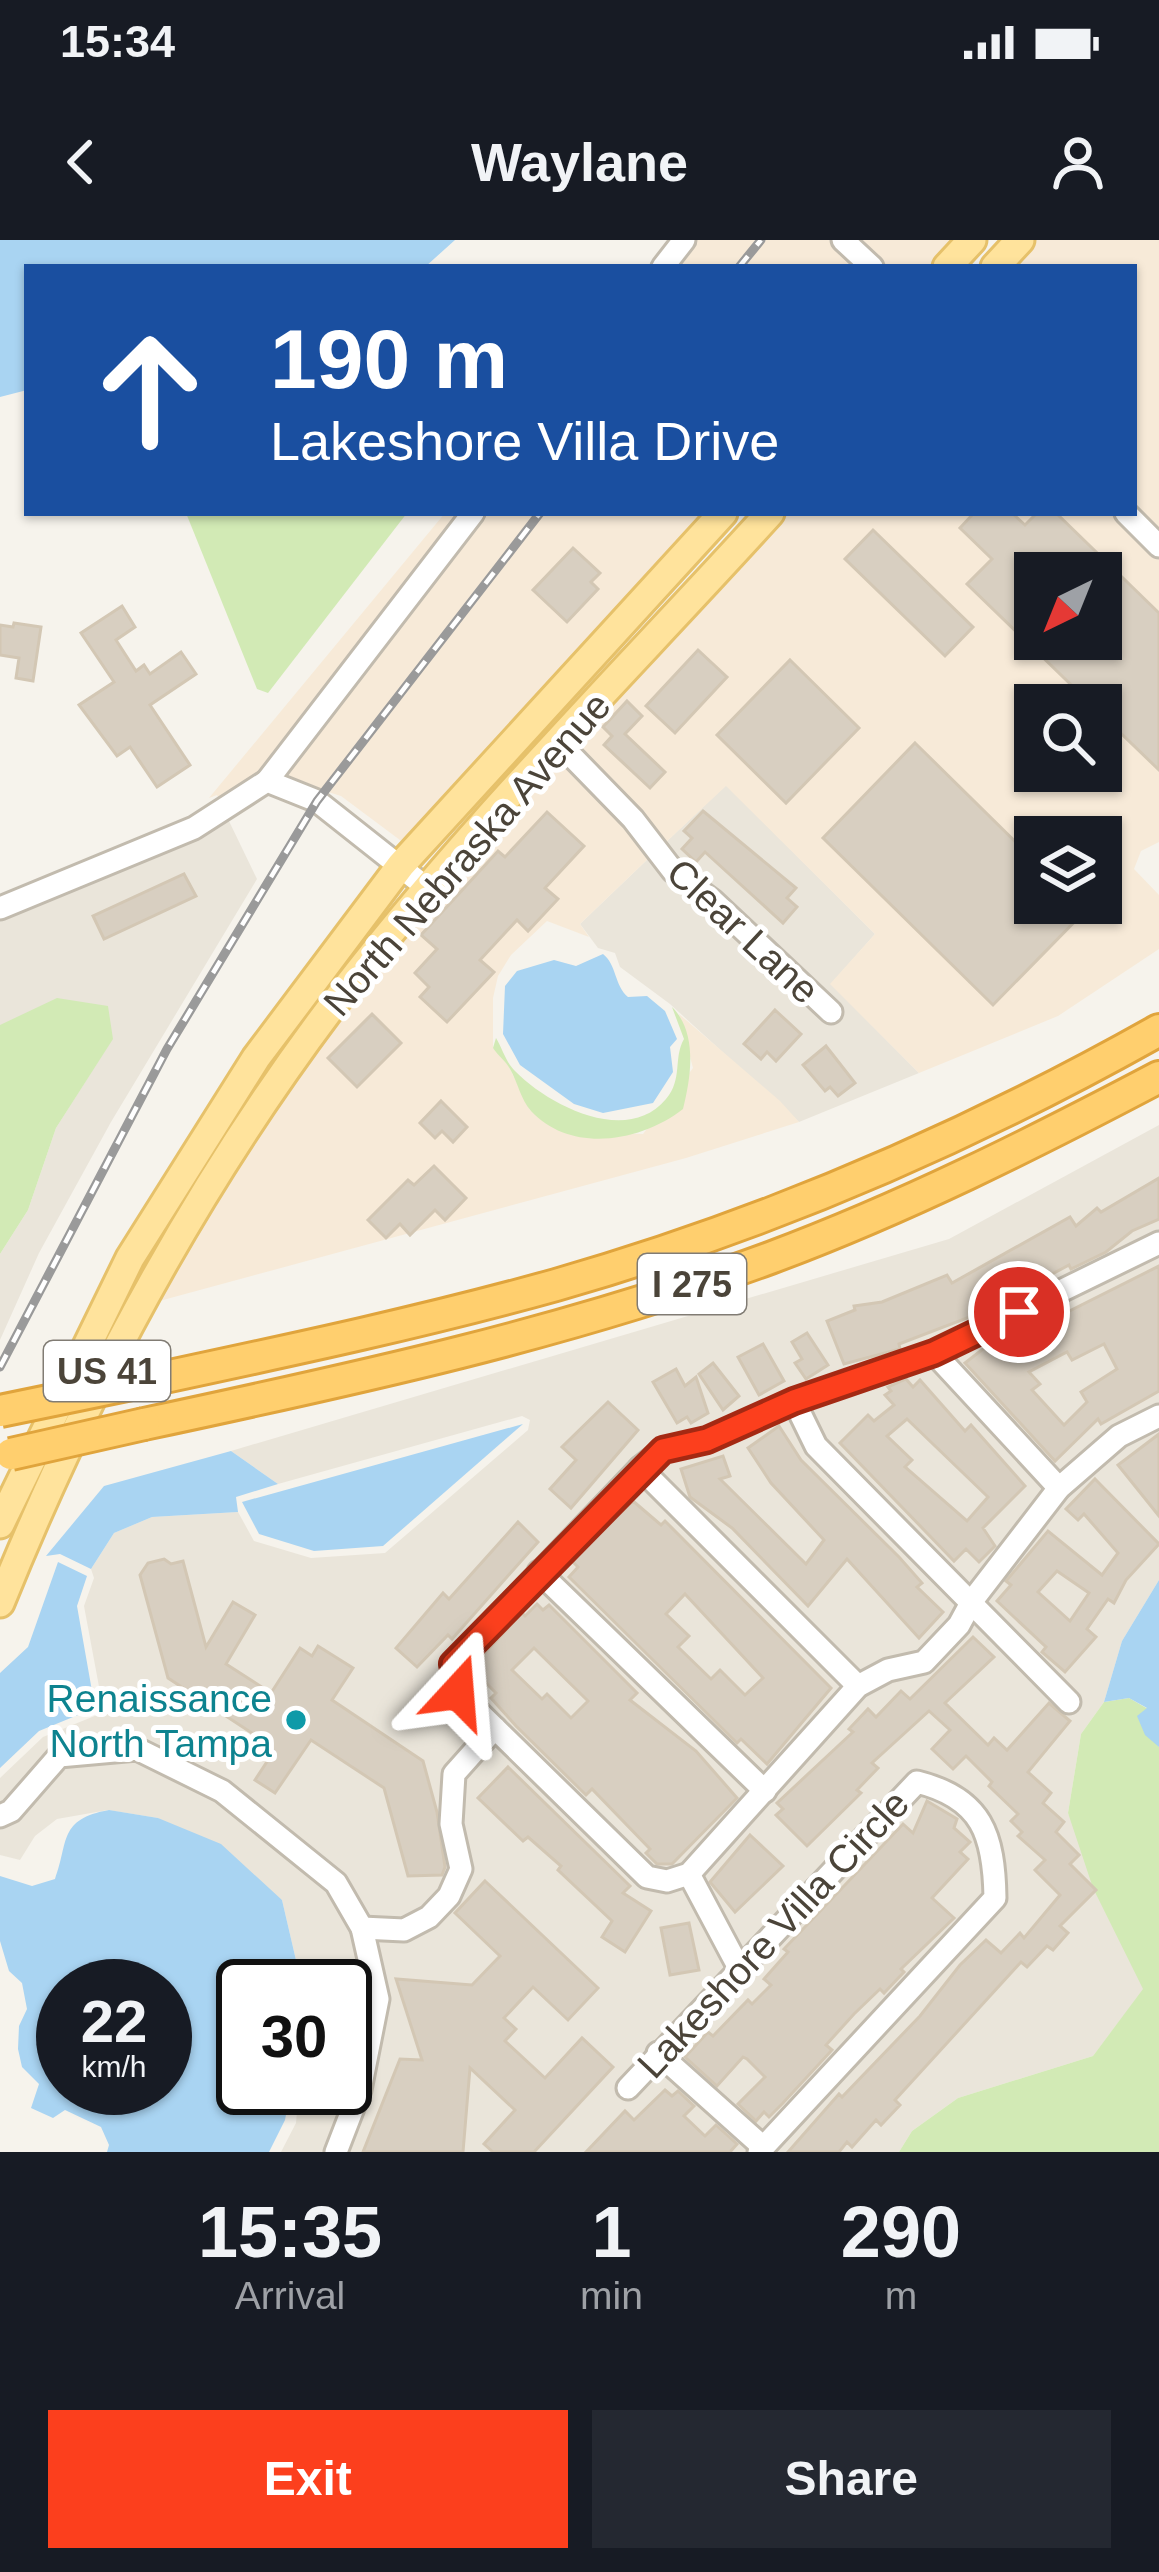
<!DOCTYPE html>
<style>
body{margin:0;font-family:Arial,sans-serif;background:#242831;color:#f1f3f6;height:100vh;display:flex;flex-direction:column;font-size:45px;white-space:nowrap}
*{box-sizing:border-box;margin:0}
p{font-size:39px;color:#9ea1a6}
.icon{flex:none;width:66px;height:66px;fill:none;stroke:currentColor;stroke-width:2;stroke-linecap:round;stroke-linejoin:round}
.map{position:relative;height:1912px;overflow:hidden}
.side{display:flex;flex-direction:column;background:#171b24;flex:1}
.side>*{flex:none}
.top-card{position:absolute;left:24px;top:24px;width:1113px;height:252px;border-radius:0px;box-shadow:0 3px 9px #0004;background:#1a4fa0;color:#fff;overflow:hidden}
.needle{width:78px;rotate:223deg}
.fabs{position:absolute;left:1014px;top:312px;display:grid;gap:24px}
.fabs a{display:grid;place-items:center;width:108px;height:108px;border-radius:0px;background:#171b24;box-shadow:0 3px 9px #0004;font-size:60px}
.speed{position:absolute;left:36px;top:1719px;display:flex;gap:24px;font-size:60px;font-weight:700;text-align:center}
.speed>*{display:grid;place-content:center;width:156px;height:156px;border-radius:50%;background:#171b24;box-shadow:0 3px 9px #0004;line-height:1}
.speed small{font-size:30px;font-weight:400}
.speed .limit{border:6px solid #111;border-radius:18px;background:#fff;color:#111}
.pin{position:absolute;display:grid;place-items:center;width:102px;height:102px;color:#fff;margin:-51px;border:6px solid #fff;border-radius:50%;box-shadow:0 3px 12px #0007}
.me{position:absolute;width:132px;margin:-66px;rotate:19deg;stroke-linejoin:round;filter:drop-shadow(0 0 9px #0008)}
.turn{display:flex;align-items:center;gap:42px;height:252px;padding:0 48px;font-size:54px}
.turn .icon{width:156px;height:156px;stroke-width:2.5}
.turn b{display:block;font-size:84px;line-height:102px}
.eta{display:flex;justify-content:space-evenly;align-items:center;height:204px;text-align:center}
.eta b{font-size:72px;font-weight:700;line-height:84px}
.cta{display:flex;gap:24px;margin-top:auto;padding:24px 48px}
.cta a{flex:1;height:138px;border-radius:0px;background:#fc3f1d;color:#fff;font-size:48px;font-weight:700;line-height:138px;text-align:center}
.cta a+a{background:#242831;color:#f1f3f6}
.status{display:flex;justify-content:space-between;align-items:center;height:84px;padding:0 60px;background:#171b24;direction:ltr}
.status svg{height:33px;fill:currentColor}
header{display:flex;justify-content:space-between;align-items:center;height:156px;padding:0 48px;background:#171b24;font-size:54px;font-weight:700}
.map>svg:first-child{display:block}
</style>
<div class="status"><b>15:34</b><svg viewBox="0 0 49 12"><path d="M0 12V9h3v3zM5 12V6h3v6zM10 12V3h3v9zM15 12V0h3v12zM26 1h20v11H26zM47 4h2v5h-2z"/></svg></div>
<header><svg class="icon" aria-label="back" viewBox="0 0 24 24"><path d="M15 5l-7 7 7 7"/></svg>Waylane<svg class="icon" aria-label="person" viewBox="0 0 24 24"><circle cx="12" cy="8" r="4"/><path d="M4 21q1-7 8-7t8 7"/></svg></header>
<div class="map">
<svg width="1159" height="1912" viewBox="0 0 1159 1912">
<rect width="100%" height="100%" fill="#f6f3ec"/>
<g fill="#eae5da">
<polygon points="726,545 875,694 831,744 919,833 799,882 670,764 620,727 615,713 598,708 580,684 650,617 831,784 843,770 719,654 679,624 664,604"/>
<polygon points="228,579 257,639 111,882 39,1013 0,1100 0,1014 28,970 56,888 113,798 0,785 0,677"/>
<polygon points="1159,885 1159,1340 1122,1401 1104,1462 1081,1494 1068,1573 1144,1749 1093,1816 958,1858 912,1891 899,1912 281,1912 296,1883 299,1848 345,1848 345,1746 302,1746 282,1660 158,1578 108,1570 57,1579 35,1596 20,1620 0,1615 0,1538 43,1497 97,1475 103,1468 84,1366 94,1338 91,1329 114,1293 152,1277 238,1272 254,1301 311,1318 385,1313 528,1190 530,1180 522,1176 278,1244 231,1211 949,999"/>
</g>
<g fill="#f7ead8" fill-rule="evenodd">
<polygon points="694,0 829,0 858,27 674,27"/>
<polygon points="857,0 961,0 936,27 886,27"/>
<polygon points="1031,0 1159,0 1159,293 1134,268 1134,27 1007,27"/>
<polygon points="445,273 463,273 260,536 221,563 217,555 209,558"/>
<polygon points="484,273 711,273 408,606 341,556 281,537"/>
<path d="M782,273H1112L1159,319V602L1141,611L1134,629L1159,655V709L1058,776L919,833L830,744L875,694L726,546L664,604L571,502ZM1035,333H1101V399H1035ZM1035,465H1101V531H1035ZM1035,597H1101V663H1035Z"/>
<polygon points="559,516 626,585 650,617 580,684 589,697 547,681 511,715 498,736 493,758 493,808 508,825 530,870 561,891 643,894 693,828 679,774 780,861 799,882 686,918 152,1063 241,913 389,708"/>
</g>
<g fill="#d2eab5">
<polygon points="186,273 407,273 268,453 257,449"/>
<polygon points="57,758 108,766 113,799 56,888 28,970 0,1014 0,785"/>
<path d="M672,767C698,793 691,837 683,869C641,902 571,914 531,871C521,860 518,843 510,829C506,821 498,816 493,808L496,798C502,808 507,824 515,831C548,865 627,906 666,859C683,839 673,818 684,799Z"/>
<polygon points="1129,1458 1148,1469 1138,1476 1159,1507 1159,1912 899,1912 912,1891 958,1858 1093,1816 1143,1749 1093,1648 1068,1573 1081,1494 1104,1462"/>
</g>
<g fill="#a9d4f2" fill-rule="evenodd">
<polygon points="0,0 455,0 425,27 27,27 27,150 0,157"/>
<path d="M603,714C617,725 614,745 628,757L647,756L665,771L677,799L670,807L673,832L653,863L603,873L574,864L520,825L503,794L505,746L517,731L554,720L576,726Z"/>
<polygon points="523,1184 383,1306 314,1311 259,1294 242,1262"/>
<polygon points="231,1211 278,1244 236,1257 238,1272 152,1277 114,1293 91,1329 60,1314 46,1316 104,1246"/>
<polygon points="58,1322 87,1336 77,1366 95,1468 39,1491 0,1528 0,1433 28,1407"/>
<polygon points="1159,1340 1159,1507 1145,1495 1137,1476 1147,1468 1129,1458 1104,1462 1122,1401"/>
<path d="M109,1570L158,1578L221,1604L282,1660L302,1746H243V1848H291L285,1880L269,1912H107L109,1905L101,1887L65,1870L53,1878L31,1868L39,1844L22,1827L18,1809L19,1786L27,1769L22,1743L9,1731L0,1701V1636L32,1646L55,1639C69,1602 58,1579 109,1570ZM165,1746V1848H63V1746Z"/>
</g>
<g fill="#d8cfc1" stroke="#d3c7b4" stroke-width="3" fill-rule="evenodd">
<path d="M974,273H1012L1025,285L1037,273H1056L1159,373V530L1101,474V465H1092L967,344L992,319L960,288ZM1035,333H1101V399H1035Z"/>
<polygon points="873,290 973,387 945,416 845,319"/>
<polygon points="573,308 600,333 591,342 598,349 567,382 533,350"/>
<polygon points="122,366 135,387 116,400 136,431 144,425 150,434 181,412 196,434 150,465 190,525 157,547 130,507 117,516 79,465 114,442 81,393"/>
<polygon points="14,383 41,387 33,441 16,438 19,418 0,415 0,385 13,387"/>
<polygon points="698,410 727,437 675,493 646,466"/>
<polygon points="790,420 859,488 786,563 717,495"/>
<polygon points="627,461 642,476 625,494 665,532 650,548 604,505 612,496 603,487"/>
<polygon points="915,503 1035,621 1035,663 1078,663 1086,670 993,765 823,598"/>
<polygon points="703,571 796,648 787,658 797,667 783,683 705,612 696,622 682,609 692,598 684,591"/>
<polygon points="547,572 584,606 545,648 558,659 528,691 517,680 480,720 494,732 447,782 420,757 429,747 415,733 437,709 421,695 498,611 505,617"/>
<polygon points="184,634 196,656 104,699 93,676"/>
<polygon points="775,770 801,794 776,821 767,812 761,819 744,804"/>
<polygon points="372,774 401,803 357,847 328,818"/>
<polygon points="826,806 855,843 838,856 830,847 825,851 803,825"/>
<polygon points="441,861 467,887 453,902 442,891 435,898 420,883"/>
<polygon points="434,926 466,958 445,980 435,970 410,995 400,984 386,998 368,980 408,940 414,945"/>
<polygon points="1159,938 1159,979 1132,991 1106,1012 1071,1029 1069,1025 975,1075 899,1104 900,1109 844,1124 827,1081 855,1070 854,1066 882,1062 947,1035 952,1043 1070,977 1076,986 1097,968 1101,972"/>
<path d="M1159,1026V1151L1101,1184L1098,1179L1055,1221L965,1123L988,1105L992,1110ZM1104,1104L1117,1129L1081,1152L1087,1162L1064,1185L1032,1150L1040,1144L1029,1132L1067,1112L1072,1120Z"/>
<polygon points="807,1093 828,1125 806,1139 795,1123 802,1119 792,1102"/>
<polygon points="763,1104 784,1141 759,1155 738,1117"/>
<polygon points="713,1123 739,1156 723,1170 699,1134"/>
<polygon points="676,1129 685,1146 696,1137 708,1173 691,1183 687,1177 677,1183 653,1142"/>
<path d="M906,1139L913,1147L920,1140L965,1191L971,1185L1025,1246L983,1288L995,1306L979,1322L966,1309L954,1321L840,1203L868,1175L874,1181L894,1165L885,1155L891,1151L888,1147ZM907,1179L988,1257L967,1281L905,1227L912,1220L887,1196Z"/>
<polygon points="608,1162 638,1190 571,1268 550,1249 576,1220 562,1207"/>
<polygon points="779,1186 801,1220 899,1317 922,1343 917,1347 943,1372 919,1398 847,1319 808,1366 732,1288 690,1257 681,1229 723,1216 730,1236 720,1239 806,1324 824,1300 771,1243 748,1208"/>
<polygon points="1159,1194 1159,1276 1118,1225"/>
<path d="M1095,1239L1159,1304L1126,1340L1114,1363L1108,1359L1087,1389L1096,1397L1065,1432L1042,1412L1046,1407L997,1361L1011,1345L1006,1341L1048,1291L1102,1335L1118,1313L1084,1274L1078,1280L1066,1269ZM1057,1331L1089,1353L1070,1381L1038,1352Z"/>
<path d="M633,1261L661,1285L665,1281L831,1448L767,1524L741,1499L737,1503L569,1337L578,1327L572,1321ZM685,1354L763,1438L745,1455L720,1430L711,1439L678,1407L689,1396L666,1374Z"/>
<polygon points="518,1282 538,1302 452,1399 448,1395 417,1427 396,1408 443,1353 449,1359"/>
<polygon points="164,1319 171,1324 183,1321 206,1407 233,1362 255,1375 226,1424 271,1453 300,1408 312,1416 318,1406 353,1428 332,1460 423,1521 437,1572 445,1627 442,1635 408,1636 384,1548 311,1500 275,1553 255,1540 272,1514 263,1509 261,1499 168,1438 140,1335 148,1323"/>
<path d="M537,1364L543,1370L549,1365L637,1453L630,1460L696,1511L737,1558L672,1624H657L646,1613L650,1609L592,1549L586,1555L516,1486L491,1458L496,1453L471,1428L522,1373L525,1376ZM534,1408L588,1461L571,1478L547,1454L542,1459L512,1430Z"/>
<polygon points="973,1397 994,1417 945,1463 988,1505 994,1498 1007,1510 1049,1463 1070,1481 1028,1532 1051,1553 1043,1563 1064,1582 1056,1592 1079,1615 1070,1624 1096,1650 1060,1686 1068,1693 1053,1710 1047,1706 1027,1727 1021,1722 895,1860 900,1865 881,1885 876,1880 852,1907 847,1902 839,1912 788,1912 839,1854 842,1857 920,1776 960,1725 986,1700 1001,1713 1020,1693 1024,1698 1060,1655 1035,1630 1045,1620 1018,1596 1022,1592 1011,1581 1018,1574 989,1546 992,1542 966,1516 953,1529 932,1509 950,1490 929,1471 872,1523 878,1528 857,1550 861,1553 807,1606 776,1575 783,1569 777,1563 853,1492 849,1489 868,1469 876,1477 901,1451 910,1459"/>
<polygon points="508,1527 630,1646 623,1653 651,1671 625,1712 602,1697 612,1681 558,1630 561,1626 528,1597 523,1601 478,1558"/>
<polygon points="927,1561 957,1579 954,1588 970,1602 960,1612 968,1619 932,1658 954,1678 901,1729 904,1732 884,1753 880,1749 854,1774 826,1805 832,1810 783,1863 769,1877 764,1872 756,1881 738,1864 765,1837 747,1819 743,1817 717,1846 685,1817 708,1792 713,1796 748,1760 752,1764 771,1745 764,1739 788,1712 784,1709 903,1584 913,1593"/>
<polygon points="750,1595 783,1626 735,1672 710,1642"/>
<polygon points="485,1641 598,1748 568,1780 533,1747 504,1778 516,1789 505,1801 545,1838 582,1798 613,1827 534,1912 493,1912 484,1904 515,1870 470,1828 463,1912 363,1912 400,1819 422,1820 396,1739 472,1745 500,1716 455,1673"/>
<polygon points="689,1683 699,1730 670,1735 661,1688"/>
<polygon points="665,1850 672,1856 678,1851 694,1866 684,1876 705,1896 716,1885 737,1904 730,1912 586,1912 625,1871 634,1880"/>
</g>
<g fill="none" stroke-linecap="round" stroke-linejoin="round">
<g stroke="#c2bbae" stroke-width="27">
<g id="minor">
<polyline points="843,0 872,27"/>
<polyline points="663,27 684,0"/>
<polyline points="1126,273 1159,306"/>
<polyline points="559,503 633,579 673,631 713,661 831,772"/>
<polyline points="267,541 473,273"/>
<polyline points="0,668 194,588 267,541 317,561 427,648"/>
<polyline points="1159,1003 934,1113 794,1161 707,1200 663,1210 640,1228 453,1424 458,1452 647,1637 667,1641 689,1634 858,1446 888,1430 924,1422 959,1385 972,1361 1059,1248 1119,1196 1159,1176"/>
<polyline points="934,1113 1059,1248"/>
<polyline points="794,1161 816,1206 1069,1462"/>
<polyline points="640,1228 858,1446"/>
<polyline points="539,1332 765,1551"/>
<polyline points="0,1576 11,1571 59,1516 137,1509 222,1551 336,1643 362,1688 378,1759 360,1850 336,1912"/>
<polyline points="689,1634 739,1728"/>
<polyline points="362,1688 404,1690 429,1677 449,1656 461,1629 451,1584 454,1534 495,1488"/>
<polyline points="658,1813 763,1907"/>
<path d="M628,1848L917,1542C982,1558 994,1595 995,1658L759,1912"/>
</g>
</g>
<g stroke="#e6c16a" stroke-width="33">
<g id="major">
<polyline points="947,27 972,0"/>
<polyline points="995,27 1020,0"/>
<polyline points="0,1284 130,1018 256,818 401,625 723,273"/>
<path d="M0,1363C85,1153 194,950 330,769C463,593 622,436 770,273"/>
</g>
</g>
<g stroke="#e0a43c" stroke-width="36">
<g id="highway">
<path d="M165,1137C296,1109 427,1081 556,1045C766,985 969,897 1159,790"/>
<path d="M144,1184C355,1139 567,1093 770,1018C904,968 1032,904 1159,837"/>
</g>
</g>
<use href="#minor" stroke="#fff" stroke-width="21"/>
<use href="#major" stroke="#ffe39c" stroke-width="27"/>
<use href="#highway" stroke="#ffcf6e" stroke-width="30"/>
<g stroke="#9a9a9a" stroke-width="9">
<g id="rail">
<polyline points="739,27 761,0"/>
<polyline points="0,1127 167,809 317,561 540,273"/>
</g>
</g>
<use href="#rail" stroke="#fff" stroke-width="4.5" stroke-dasharray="14" stroke-linecap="butt"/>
<g stroke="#e0a43c" stroke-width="36" stroke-linecap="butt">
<g id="highway-bridge">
<polyline points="0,1171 165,1137"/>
<polyline points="11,1214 144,1184"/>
</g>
</g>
<use href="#highway-bridge" stroke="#ffcf6e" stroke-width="30"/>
</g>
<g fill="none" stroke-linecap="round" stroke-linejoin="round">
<g stroke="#a42913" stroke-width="30">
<polyline id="route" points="458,1452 453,1424 663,1210 707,1200 794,1161 934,1113 1019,1072"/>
</g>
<use href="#route" stroke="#fc3f1d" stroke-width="21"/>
</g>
<circle fill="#0f9aa8" stroke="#fff" stroke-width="4.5" cx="296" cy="1480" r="12"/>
<g text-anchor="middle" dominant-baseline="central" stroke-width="10" stroke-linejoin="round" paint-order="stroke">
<g fill="#fff" stroke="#817c74" stroke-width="3">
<rect x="638" y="1014" width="108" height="60" rx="9"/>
<rect x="44" y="1101" width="126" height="60" rx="9"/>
</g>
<g font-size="36" font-weight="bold" fill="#4b4439">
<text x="692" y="1044">I 275</text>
<text x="107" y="1131">US 41</text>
</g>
<g font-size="39" fill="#4b4439" stroke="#fff">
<text transform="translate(467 614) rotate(-49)">North Nebraska Avenue</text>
<text transform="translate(743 691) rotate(43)">Clear Lane</text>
<text transform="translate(773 1694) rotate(-47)">Lakeshore Villa Circle</text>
</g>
<g font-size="39" fill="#0d838f" stroke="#fff" text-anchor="end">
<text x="272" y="1458">Renaissance<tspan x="272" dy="45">North Tampa</tspan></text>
</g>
</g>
</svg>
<div class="fabs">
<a><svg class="needle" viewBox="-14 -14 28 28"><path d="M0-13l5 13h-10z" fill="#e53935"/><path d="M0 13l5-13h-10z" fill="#9ea1a6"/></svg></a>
<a><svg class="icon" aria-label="search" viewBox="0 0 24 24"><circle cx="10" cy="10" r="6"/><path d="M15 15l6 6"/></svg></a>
<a><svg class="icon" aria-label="layers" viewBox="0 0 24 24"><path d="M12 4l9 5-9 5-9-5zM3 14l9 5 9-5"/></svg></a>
</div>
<div class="speed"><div>22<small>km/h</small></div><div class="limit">30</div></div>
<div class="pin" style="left:1019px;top:1072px;background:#d93025"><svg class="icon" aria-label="arrive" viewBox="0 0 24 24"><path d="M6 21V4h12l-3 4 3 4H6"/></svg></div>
<svg class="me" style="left:458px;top:1452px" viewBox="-20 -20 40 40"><path d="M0-17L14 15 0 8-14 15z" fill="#fc3f1d" stroke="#fff" stroke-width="4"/></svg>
<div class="top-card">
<div class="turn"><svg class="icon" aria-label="ahead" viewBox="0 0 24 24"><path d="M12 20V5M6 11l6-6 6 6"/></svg><div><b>190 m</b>Lakeshore Villa Drive</div></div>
</div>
</div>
<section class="side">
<div class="eta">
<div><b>15:35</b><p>Arrival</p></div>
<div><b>1</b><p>min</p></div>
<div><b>290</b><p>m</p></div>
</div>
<div class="cta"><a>Exit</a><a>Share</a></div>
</section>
